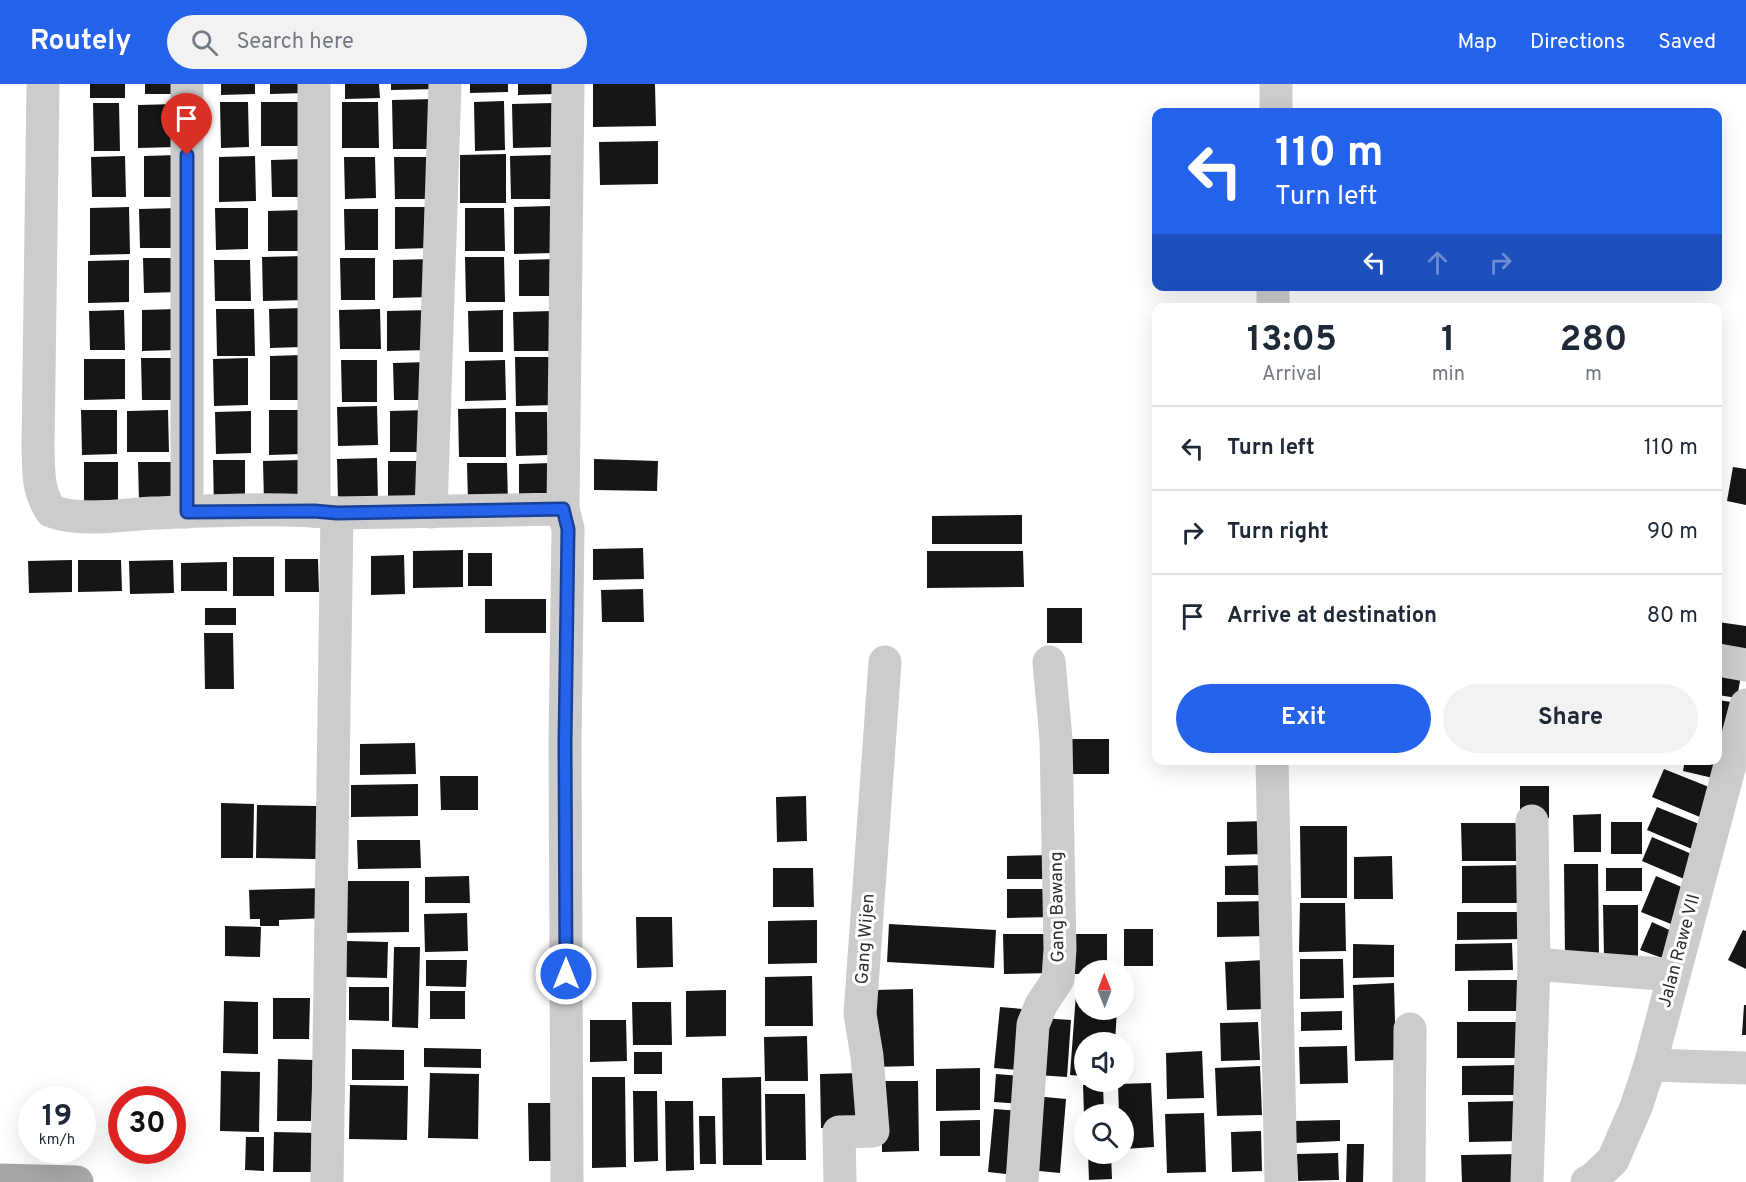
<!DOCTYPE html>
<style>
body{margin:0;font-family:Overpass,sans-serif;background:#f2f2f3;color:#1f2937;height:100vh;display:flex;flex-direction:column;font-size:22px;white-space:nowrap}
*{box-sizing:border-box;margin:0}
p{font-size:20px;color:#747a83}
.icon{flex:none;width:33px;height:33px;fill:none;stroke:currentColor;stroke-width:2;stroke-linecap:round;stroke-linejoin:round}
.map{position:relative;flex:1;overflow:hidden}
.details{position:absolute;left:1152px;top:219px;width:570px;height:462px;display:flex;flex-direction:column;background:#fff;border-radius:12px;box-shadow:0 6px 24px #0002}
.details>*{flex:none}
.guide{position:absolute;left:1152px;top:24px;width:570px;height:183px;border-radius:12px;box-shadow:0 6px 24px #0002;background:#2563eb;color:#fff;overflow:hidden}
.needle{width:39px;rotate:359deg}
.buttons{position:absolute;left:1074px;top:876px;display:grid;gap:12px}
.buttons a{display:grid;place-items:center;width:60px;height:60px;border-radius:50%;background:#fff;box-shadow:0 6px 24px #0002;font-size:30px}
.speed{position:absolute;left:18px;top:1002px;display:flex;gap:12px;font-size:30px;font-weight:700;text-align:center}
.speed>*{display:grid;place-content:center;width:78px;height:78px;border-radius:50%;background:#fff;box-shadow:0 6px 24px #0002;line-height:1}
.speed small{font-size:15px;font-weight:400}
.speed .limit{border:9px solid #d22;background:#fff;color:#111}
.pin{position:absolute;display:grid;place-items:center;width:51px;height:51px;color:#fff;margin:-62px -26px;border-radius:50% 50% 50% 0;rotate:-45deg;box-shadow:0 0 6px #0007}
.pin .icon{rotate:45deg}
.me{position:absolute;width:66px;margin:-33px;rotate:0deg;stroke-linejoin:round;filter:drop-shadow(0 0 4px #0008)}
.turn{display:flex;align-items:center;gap:21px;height:126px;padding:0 24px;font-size:27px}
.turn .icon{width:78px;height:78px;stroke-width:2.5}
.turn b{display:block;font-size:42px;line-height:51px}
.lanes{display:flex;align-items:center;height:57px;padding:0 24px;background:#0003;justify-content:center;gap:30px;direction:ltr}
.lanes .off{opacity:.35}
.eta{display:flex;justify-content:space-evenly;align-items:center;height:102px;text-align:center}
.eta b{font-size:36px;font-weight:700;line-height:42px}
.action{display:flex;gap:12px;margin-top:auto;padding:12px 24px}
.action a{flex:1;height:69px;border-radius:36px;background:#2563eb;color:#fff;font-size:24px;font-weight:700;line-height:69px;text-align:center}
.action a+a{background:#f2f2f3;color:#1f2937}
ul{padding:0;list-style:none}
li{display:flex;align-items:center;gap:18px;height:84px;padding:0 24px;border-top:2px solid #e0e1e3}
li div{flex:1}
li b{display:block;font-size:22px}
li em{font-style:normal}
header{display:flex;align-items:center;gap:36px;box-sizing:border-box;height:84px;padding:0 30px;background:#2563eb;color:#fff}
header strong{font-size:28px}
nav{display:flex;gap:33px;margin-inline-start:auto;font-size:21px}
.search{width:420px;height:54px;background:#f2f2f3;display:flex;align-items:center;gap:15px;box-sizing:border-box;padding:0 21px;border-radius:33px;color:#747a83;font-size:22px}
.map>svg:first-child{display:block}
</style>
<header>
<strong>Routely</strong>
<div class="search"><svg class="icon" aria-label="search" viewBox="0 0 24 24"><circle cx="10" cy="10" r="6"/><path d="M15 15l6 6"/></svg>Search here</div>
<nav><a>Map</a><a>Directions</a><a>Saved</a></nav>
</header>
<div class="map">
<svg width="1746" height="1098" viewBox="0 0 1746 1098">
<rect width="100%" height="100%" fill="#fff"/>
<g fill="#161616">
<rect x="90" y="0" width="35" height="14"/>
<polygon points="145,0 177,0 178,10 145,10"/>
<polygon points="221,0 255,0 255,10 221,11"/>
<polygon points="270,0 307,0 307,9 270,10"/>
<polygon points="345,0 379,0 380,14 345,15"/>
<polygon points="391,0 437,0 437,5 391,6"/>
<polygon points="470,0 508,0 508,8 470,9"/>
<polygon points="518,0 555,0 555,10 518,11"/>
<polygon points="593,0 655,0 656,42 593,43"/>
<polygon points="436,15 436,65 393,65 392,16"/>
<polygon points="504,17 505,66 475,67 474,18"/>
<polygon points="220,18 248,18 249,63 221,64"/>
<polygon points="261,18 302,18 303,62 261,62"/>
<polygon points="342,18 378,18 379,64 342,64"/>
<polygon points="93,19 119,19 120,67 94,67"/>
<polygon points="553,19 554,63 513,64 512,20"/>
<polygon points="177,20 177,63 138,64 138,21"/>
<polygon points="658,57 658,100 600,101 599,58"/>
<polygon points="506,70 506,119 460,119 460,71"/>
<polygon points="177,71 177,113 144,113 144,72"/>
<polygon points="551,71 552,115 511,115 510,72"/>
<polygon points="125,72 126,113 92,113 91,73"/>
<polygon points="255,72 256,117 219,118 219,73"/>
<polygon points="344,73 375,73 376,114 345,115"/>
<polygon points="394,73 435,73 435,115 395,115"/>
<polygon points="304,75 305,113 272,113 271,76"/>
<polygon points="552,122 553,169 514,170 514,123"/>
<polygon points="129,123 130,170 90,171 90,124"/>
<polygon points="395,123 431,123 432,164 395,165"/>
<polygon points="178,124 179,164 140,164 139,125"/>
<polygon points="215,124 248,124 248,165 216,166"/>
<polygon points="465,124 504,124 505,167 465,167"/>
<polygon points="344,125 378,125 378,166 345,166"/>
<polygon points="302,126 303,167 268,167 268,127"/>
<polygon points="306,172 307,216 263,217 262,173"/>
<polygon points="465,173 504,173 505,218 466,218"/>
<polygon points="143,174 179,174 180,208 144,209"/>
<polygon points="340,174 375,174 375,216 341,216"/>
<polygon points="432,175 432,213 393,214 393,176"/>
<polygon points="558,175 559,212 519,212 519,176"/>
<polygon points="129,176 129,218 88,219 88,177"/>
<polygon points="214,176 250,176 251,217 215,217"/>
<polygon points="303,224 303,263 270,264 269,225"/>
<polygon points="178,225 178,266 142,267 142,226"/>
<polygon points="216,225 254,225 255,272 217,272"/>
<polygon points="380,225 381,265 340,265 339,226"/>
<polygon points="124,226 125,266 90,266 89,227"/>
<polygon points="430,226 431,266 387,267 387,227"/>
<polygon points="503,226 503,268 469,268 468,227"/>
<polygon points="553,227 554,267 514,267 513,228"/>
<polygon points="302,271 303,316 270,316 270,272"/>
<polygon points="515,273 555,273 555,321 516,322"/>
<polygon points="141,274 177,274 178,316 142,316"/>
<polygon points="248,274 248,321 214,322 213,275"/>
<polygon points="84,275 125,275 125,315 84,316"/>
<polygon points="341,276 377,276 377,318 342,318"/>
<polygon points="505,276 506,316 465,317 465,277"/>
<polygon points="428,278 429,316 394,316 393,279"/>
<polygon points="377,322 378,361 338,362 337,323"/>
<polygon points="506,324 506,373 459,373 458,325"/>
<polygon points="81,326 117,326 117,370 82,371"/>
<polygon points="168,326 169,368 127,368 127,327"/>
<polygon points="269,326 301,326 302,370 269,371"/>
<polygon points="427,326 428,368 390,368 390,327"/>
<polygon points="251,327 251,369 216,370 215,328"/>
<polygon points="515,328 547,328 548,371 516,372"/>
<polygon points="377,374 378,417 338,417 337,375"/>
<polygon points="594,375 658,377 657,407 594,406"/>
<polygon points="213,376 245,376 245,424 214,425"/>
<polygon points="299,376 300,418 264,419 263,377"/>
<polygon points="388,377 428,377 429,420 388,421"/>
<polygon points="84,378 118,378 118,416 84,417"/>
<polygon points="138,378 173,378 174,416 139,417"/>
<polygon points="467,379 507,379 508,419 468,419"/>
<polygon points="551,379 551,417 519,417 519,380"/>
<polygon points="1733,383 1746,385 1746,421 1727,417"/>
<polygon points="1022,431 1022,460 932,460 932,432"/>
<polygon points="643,464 644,495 593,496 593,465"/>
<polygon points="463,466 463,503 413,504 413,467"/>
<polygon points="927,467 1023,467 1024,503 927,504"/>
<rect x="468" y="469" width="24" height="33"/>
<polygon points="404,471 405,510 371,511 371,472"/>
<rect x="233" y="473" width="41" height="39"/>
<polygon points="285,475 318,475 319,508 285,508"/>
<polygon points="72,476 72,508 29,509 28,477"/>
<polygon points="78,476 121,476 122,507 78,508"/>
<polygon points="173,476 174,509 130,510 129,477"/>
<polygon points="227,478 227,507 181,507 181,479"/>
<polygon points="643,505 644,538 602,538 601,506"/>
<rect x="485" y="515" width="61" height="34"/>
<rect x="205" y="524" width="31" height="17"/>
<rect x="1047" y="524" width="35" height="35"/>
<polygon points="1718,538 1746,542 1746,574 1718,569"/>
<polygon points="204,549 233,549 234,605 205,605"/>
<polygon points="1718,582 1742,586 1737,614 1718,611"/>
<polygon points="1718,616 1738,619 1733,650 1718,648"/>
<rect x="1070" y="655" width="39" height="35"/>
<polygon points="415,659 416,690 360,691 360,660"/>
<polygon points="1685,676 1718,676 1717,695 1683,687"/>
<polygon points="1664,685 1719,707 1707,736 1652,713"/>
<polygon points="440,692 478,692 478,726 441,726"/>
<polygon points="418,700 418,732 351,733 351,701"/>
<rect x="1520" y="702" width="29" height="32"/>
<polygon points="806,712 807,757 777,758 776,713"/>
<polygon points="221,719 254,720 253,774 221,774"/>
<polygon points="257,721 317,722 316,775 256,774"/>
<polygon points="1657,723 1709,744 1699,768 1647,746"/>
<polygon points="1601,730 1601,768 1574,768 1573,731"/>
<polygon points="1266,737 1266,770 1227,771 1227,738"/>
<rect x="1611" y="738" width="31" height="32"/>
<polygon points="1461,739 1521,739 1521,777 1462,777"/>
<polygon points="1300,742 1347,742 1347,814 1301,814"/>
<polygon points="1652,753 1701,774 1691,798 1642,777"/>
<polygon points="357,756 420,756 421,784 358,785"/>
<polygon points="1052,771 1052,795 1007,795 1007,772"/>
<polygon points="1392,772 1393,815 1354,815 1354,773"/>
<polygon points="1564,780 1598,780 1599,873 1565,873"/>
<polygon points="1265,781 1265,811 1225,811 1225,782"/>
<polygon points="1528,781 1528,819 1462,819 1462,782"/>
<polygon points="773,784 813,784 814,823 773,823"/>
<rect x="1606" y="784" width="36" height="23"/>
<polygon points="469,792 470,819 425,819 425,793"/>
<polygon points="1656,792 1691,807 1676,842 1641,828"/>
<polygon points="337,797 409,797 409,848 338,849"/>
<polygon points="325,804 326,834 279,836 279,842 260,842 260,835 250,835 249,806"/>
<polygon points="1007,805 1052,805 1052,833 1007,834"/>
<polygon points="1268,817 1268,852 1217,853 1217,818"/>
<polygon points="1300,819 1345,819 1346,867 1299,868"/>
<polygon points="1603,821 1638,821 1638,873 1604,873"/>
<polygon points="1457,828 1524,828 1524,855 1457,856"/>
<polygon points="467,829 468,867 425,868 424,830"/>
<polygon points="636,833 672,833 673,883 637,884"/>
<polygon points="817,836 817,879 768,880 768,837"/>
<polygon points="1652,838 1676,849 1665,875 1640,866"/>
<polygon points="889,840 996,846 994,884 887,878"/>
<polygon points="225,842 261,843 260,873 225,872"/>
<rect x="1124" y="845" width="29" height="37"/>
<polygon points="1743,846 1746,847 1746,885 1728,876"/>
<polygon points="1003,850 1052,850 1053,889 1004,890"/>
<polygon points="1066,850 1107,850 1107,886 1084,886 1084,890 1066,890"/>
<polygon points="346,857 388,858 387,894 345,893"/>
<polygon points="1512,859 1513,886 1455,887 1455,860"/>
<polygon points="1353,860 1394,861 1394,893 1353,894"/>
<polygon points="394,863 420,863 418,944 392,943"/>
<polygon points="1300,875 1343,875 1344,914 1300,915"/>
<polygon points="426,876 467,876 466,903 426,902"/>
<polygon points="1265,876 1267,925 1227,926 1225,878"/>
<polygon points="812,892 813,942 765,942 765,893"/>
<polygon points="1077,896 1084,896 1084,926 1117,926 1115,958 1084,958 1084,992 1070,991"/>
<rect x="1468" y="896" width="58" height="31"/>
<polygon points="1394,899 1396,976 1355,977 1353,901"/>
<polygon points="349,903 389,903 389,937 349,936"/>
<polygon points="913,905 914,982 874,983 874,906"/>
<polygon points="726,906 726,952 686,953 686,907"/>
<rect x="430" y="907" width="35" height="28"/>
<polygon points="273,914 310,914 309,955 273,955"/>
<polygon points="224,917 258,918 258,970 223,969"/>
<polygon points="632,918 671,918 672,961 633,961"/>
<polygon points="1744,921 1746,921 1746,951 1742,951"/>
<polygon points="1000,923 1023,925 1018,986 994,984"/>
<polygon points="1342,927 1342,946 1301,947 1301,928"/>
<polygon points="1042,934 1071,936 1067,993 1037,991"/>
<polygon points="590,936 626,936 627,977 590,978"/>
<polygon points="1258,938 1260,976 1221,977 1220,939"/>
<rect x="1457" y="938" width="64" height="36"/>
<polygon points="807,952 808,997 765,997 764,953"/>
<polygon points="1347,962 1348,999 1300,1000 1299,963"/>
<polygon points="424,964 481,965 481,984 424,983"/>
<polygon points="352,965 404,966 404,996 352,996"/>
<polygon points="1202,967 1204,1014 1167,1015 1166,969"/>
<rect x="634" y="968" width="28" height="22"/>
<polygon points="278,975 313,976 311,1037 277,1037"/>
<polygon points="1518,981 1519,1011 1462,1011 1462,982"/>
<polygon points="1260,982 1262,1031 1217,1032 1215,984"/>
<polygon points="980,984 980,1026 936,1027 936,985"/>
<polygon points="221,987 260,988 259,1048 220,1047"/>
<polygon points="430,989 479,990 478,1055 428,1054"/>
<polygon points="860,989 861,1044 821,1044 820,990"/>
<polygon points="996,990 1022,992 1020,1020 994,1018"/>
<polygon points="592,993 625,993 626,1083 592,1084"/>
<polygon points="761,993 762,1081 723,1081 722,994"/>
<polygon points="881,997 918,997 919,1067 882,1068"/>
<polygon points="1151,999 1154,1063 1124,1065 1124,1030 1119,1030 1118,1000"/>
<polygon points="350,1001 408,1002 407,1056 349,1055"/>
<polygon points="1083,1001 1103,1001 1104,1030 1084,1030"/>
<polygon points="633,1007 657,1007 658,1077 634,1078"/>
<polygon points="765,1010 805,1010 806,1076 766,1076"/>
<polygon points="1035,1012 1066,1015 1060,1089 1029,1086"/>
<polygon points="665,1017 693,1017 694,1086 666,1087"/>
<polygon points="1521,1017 1521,1057 1469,1058 1468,1018"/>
<polygon points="528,1019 553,1019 554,1077 529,1077"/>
<polygon points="994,1025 1020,1027 1015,1091 988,1088"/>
<polygon points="1204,1029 1206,1088 1167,1089 1165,1030"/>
<polygon points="699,1032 715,1032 716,1080 700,1080"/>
<polygon points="980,1036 980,1072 940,1072 940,1037"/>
<polygon points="1340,1036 1340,1057 1294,1059 1294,1037"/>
<polygon points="1261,1047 1262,1087 1232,1088 1231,1048"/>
<polygon points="274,1048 320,1049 319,1088 273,1088"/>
<polygon points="246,1053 264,1053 264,1087 245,1086"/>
<polygon points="1347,1060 1364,1060 1363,1098 1346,1098"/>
<polygon points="1338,1069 1339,1096 1298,1097 1297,1070"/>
<polygon points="1088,1070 1111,1070 1112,1095 1089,1096"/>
<polygon points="1520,1070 1520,1098 1462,1098 1461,1071"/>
</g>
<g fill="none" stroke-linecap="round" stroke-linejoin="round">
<g stroke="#ccc" stroke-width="33">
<path d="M43,0L38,364C39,389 37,405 51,427C80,438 121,431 152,429C213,427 277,423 337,429L563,425L568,0"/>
<polyline points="314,0 314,427"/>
<polyline points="1276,28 1276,0"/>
<polyline points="1273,224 1273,202"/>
<polyline points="563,425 568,445 565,658 567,1098"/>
<polyline points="187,428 187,0"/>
<polyline points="431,428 445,0"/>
<polyline points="1718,576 1746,581"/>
<polyline points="1272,676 1281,1098"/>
<polyline points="1534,880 1673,891"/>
<polyline points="1650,981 1746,984"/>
<polyline points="327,1098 337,429"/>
<polyline points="840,1098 839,1048 873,1047 867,972 860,930 885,578"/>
<polyline points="1022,1098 1033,941 1041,921 1058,895 1060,865 1056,655 1049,578"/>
<polyline points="1409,1098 1410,945"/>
<polyline points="1527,1098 1534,880 1532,737"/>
<polyline points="1587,1098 1593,1095 1613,1076 1636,1023 1650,981 1746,621"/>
</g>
<polyline stroke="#a7a7a7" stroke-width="33" points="0,1096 77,1098"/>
</g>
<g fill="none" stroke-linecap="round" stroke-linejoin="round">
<g stroke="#184099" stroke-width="15">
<polyline id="route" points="187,71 187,428 314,427 337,429 563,425 568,445 565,658 566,890"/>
</g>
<use href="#route" stroke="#2563eb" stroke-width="10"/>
</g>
<g text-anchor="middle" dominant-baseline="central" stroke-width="6" stroke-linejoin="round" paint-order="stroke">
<g font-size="18" fill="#2f2f2f" stroke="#fff">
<text transform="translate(1058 823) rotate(-91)">Gang Bawang</text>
<text transform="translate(866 855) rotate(-86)">Gang Wijen</text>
<text transform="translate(1680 867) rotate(-75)">Jalan Rawe VII</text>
</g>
</g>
</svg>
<div class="buttons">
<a><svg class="needle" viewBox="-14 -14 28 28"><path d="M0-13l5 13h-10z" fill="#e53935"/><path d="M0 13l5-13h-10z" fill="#747a83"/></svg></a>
<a><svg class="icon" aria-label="sound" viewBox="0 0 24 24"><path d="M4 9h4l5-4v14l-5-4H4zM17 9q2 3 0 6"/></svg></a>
<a><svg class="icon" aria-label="search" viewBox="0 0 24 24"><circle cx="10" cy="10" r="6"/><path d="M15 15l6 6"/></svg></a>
</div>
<div class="speed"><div>19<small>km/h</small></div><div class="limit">30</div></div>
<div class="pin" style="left:187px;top:71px;background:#d93025"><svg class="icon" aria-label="arrive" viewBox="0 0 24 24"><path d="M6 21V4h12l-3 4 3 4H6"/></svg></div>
<svg class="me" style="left:566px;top:890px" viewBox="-20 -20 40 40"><circle r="17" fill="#2563eb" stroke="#fff" stroke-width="3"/><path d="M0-11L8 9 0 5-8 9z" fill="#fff"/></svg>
<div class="guide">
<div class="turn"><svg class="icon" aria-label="left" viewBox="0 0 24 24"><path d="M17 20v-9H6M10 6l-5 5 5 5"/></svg><div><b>110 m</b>Turn left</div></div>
<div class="lanes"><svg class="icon" aria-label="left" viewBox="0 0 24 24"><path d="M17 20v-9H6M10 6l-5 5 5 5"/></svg><svg class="icon off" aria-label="ahead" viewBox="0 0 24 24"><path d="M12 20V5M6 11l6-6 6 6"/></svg><svg class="icon off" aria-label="right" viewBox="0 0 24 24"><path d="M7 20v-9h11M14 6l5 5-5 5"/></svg></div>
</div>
<section class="details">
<div class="eta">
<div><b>13:05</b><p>Arrival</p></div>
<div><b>1</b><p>min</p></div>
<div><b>280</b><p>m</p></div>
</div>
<ul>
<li><svg class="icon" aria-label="left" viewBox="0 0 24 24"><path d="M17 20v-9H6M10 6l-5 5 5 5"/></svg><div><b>Turn left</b></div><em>110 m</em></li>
<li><svg class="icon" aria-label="right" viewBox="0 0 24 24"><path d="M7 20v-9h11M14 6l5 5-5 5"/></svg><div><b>Turn right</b></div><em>90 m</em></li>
<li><svg class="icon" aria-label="arrive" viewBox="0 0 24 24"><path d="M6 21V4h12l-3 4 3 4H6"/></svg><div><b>Arrive at destination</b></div><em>80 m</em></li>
</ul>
<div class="action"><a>Exit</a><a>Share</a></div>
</section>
</div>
